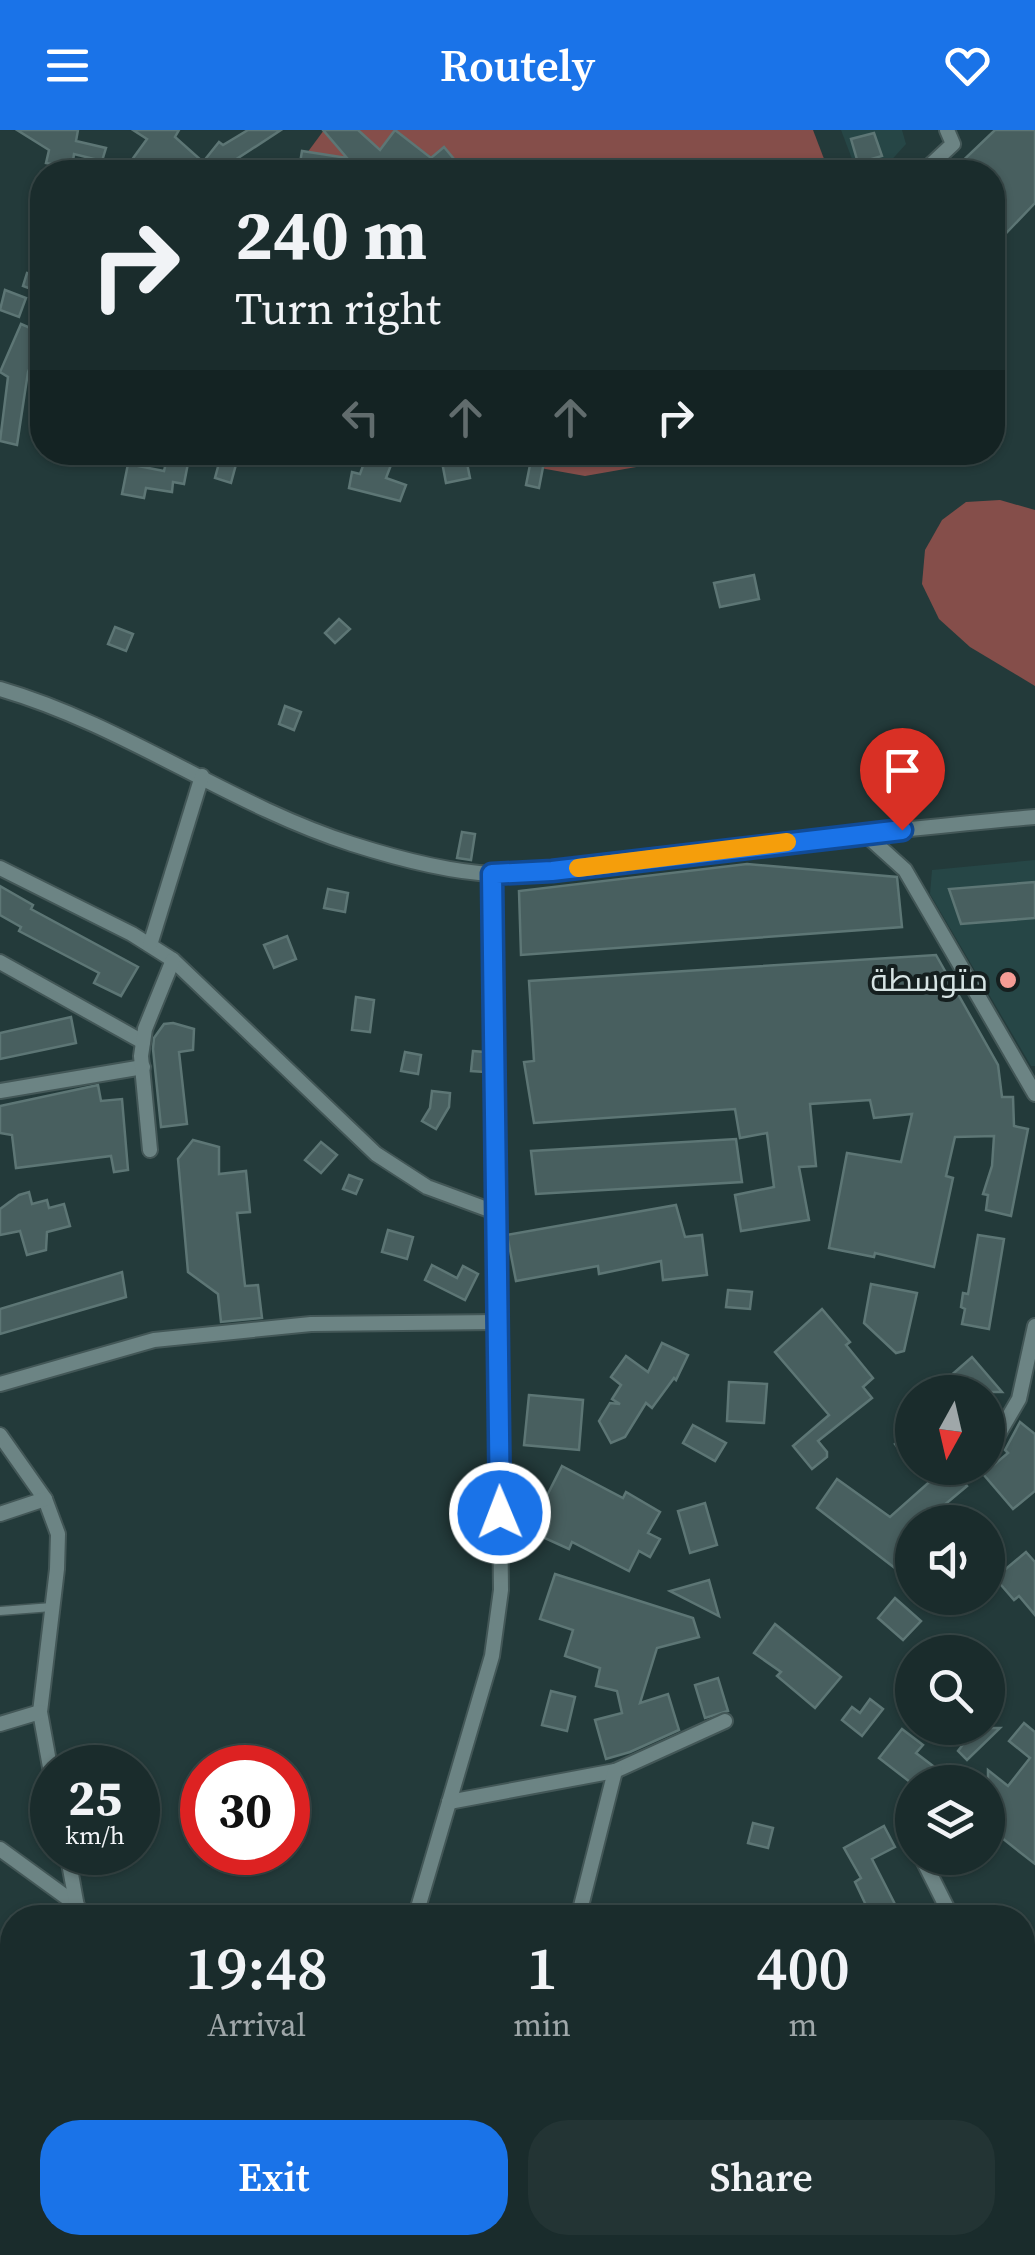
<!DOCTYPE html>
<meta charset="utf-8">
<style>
body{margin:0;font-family:"Source Serif 4",Cairo,serif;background:#233434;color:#f1f3f6;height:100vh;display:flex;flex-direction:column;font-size:38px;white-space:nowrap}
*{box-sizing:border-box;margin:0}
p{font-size:32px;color:#9fa7a9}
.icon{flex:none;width:55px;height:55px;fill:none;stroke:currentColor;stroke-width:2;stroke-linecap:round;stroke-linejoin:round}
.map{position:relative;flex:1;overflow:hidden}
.details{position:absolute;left:0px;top:1775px;width:1035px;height:350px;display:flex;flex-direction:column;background:#1a2c2c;border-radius:40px 40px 0 0;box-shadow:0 2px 8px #0004,0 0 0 2px #384848}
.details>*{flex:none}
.hud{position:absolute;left:30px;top:30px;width:975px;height:305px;border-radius:40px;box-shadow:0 2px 8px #0004,0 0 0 2px #384848;background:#1a2c2c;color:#f1f3f6;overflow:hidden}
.needle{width:65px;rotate:188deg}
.fabs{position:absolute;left:895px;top:1245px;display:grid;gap:20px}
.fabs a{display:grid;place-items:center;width:110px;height:110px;border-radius:50%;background:#1a2c2c;box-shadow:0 2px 8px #0004,0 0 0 2px #384848;font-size:50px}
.speed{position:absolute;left:30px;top:1615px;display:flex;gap:20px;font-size:50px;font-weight:700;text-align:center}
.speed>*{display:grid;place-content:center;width:130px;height:130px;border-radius:50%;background:#1a2c2c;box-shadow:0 2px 8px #0004,0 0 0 2px #384848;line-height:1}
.speed small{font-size:25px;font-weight:400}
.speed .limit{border:15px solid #d22;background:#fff;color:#111}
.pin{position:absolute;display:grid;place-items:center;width:85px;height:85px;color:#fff;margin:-102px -42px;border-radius:50% 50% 50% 0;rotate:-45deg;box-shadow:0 0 10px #0007}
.pin .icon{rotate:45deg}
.me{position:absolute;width:110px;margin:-55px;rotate:359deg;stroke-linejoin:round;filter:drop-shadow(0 0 8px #0008)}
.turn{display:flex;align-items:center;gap:35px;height:210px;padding:0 40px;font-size:45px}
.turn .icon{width:130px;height:130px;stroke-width:2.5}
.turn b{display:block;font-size:70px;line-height:85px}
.lanes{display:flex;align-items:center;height:95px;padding:0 40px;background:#0003;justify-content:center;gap:50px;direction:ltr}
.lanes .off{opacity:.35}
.eta{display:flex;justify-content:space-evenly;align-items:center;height:170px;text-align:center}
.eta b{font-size:60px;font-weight:600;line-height:70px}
.action{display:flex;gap:20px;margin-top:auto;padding:20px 40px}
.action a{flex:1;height:115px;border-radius:40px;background:#1a73e8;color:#fff;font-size:40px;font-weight:600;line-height:115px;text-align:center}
.action a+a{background:#233434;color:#f1f3f6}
header{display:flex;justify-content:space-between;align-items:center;height:130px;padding:0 40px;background:#1a73e8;color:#fff;font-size:45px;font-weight:600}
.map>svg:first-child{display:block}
</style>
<header><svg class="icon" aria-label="menu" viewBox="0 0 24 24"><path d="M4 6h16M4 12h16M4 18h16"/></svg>Routely<svg class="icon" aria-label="heart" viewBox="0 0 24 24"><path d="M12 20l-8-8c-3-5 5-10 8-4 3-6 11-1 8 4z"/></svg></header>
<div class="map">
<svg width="1035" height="2125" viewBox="0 0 1035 2125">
<rect width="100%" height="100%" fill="#233a3a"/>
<g fill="#264646">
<polygon points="841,0 902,0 906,14 886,36 857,42"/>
<polygon points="1035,730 1035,936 1031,936 930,764 932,740"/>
</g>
<g fill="#854e4a">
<polygon points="324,0 813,0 829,42 293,42"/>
<polygon points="480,323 716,323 585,346 490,329"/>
<polygon points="1000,370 1035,380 1035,556 970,517 939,489 922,454 925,420 942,390 966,372"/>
</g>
<g fill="#485f5f" stroke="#5d7675" stroke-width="2.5">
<polygon points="17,0 78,0 76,11 106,18 102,31 74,24 72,38 46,33 49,20"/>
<polygon points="133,0 179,0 175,7 203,32 219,12 223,15 248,0 281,0 229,34 247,40 247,42 123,42 147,9"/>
<polygon points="323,0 358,0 380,20 395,0 431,28 444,17 454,29 444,37 451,42 320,42 299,39 302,21 347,28"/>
<polygon points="995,0 1035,0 1035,73 992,118 992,42 951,42"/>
<polygon points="874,3 882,26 858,33 851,9"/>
<polygon points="27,143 42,148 42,163 23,156"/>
<polygon points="5,160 26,168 19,187 0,180"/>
<polygon points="21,194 42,203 42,208 28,242 17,315 0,311 8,247 0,242"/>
<polygon points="222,322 238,327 231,353 215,348"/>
<polygon points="368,322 396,322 386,348 406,355 400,371 349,358 352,342 360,344"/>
<polygon points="168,324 189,328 184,354 173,352 172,362 146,358 144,368 122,364 128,334 164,341"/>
<polygon points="466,328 470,348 446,353 442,332"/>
<polygon points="531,330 544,332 539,358 526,355"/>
<polygon points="754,445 759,469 720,477 714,453"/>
<polygon points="339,489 350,499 335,513 325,503"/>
<polygon points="115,497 133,504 126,521 108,514"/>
<polygon points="285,576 301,582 294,600 279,594"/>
<polygon points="462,702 475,704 471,730 457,728"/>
<polygon points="747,734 897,747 902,797 521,825 519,761"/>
<polygon points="1035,752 1035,788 961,794 949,759"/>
<polygon points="0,756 33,775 31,779 138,837 121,866 94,853 99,843 19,801 21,797 0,785"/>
<polygon points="328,759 348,763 345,782 324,778"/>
<polygon points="287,806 296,829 274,838 264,815"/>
<polygon points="936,825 998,935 1002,967 1013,967 1014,996 1028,999 1011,1086 986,1080 988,1065 983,1064 992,1036 994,1006 955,1007 946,1046 953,1048 934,1137 875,1123 874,1127 829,1118 847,1023 901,1032 912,984 874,988 870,970 810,974 816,1036 799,1037 809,1090 741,1101 735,1065 774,1057 767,1003 740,1008 735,979 534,993 524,932 534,931 529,851"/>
<polygon points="356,867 374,870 370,902 352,900"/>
<polygon points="71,887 76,913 0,929 0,903"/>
<polygon points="173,893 194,899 193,920 179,922 187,994 161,997 153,919 154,908 164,894"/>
<polygon points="473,921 484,922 484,942 471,941"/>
<polygon points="405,922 421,925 418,944 401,941"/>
<polygon points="98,955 101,971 122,969 128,1040 114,1042 111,1026 16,1038 12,1005 0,1003 0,976"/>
<polygon points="432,961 450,963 449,977 436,999 422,991 430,978"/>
<polygon points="736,1009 742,1052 536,1064 531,1021"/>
<polygon points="193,1010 219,1017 219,1044 246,1041 250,1082 237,1083 245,1156 258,1155 262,1188 221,1192 218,1164 188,1142 178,1029"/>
<polygon points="321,1012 337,1025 321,1043 305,1030"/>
<polygon points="349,1045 362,1050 356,1064 343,1059"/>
<polygon points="29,1062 32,1074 47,1070 49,1078 64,1074 70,1096 47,1102 46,1120 27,1125 20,1101 0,1105 0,1079 19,1065"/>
<polygon points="676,1075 685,1107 702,1105 707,1145 663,1150 661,1131 599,1144 598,1136 516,1151 507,1105"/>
<polygon points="388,1100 413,1107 407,1129 382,1122"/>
<polygon points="978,1105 1004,1109 989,1199 962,1194 965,1179 961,1177 963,1163 968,1164"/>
<polygon points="432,1135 457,1148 463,1136 478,1144 465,1170 425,1150"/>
<polygon points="122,1142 126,1167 0,1204 0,1179"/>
<polygon points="871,1154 917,1163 904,1221 896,1223 864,1193"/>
<polygon points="728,1160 752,1162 750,1179 726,1177"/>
<polygon points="822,1179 850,1212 846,1215 873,1248 863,1257 872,1268 818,1311 827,1322 827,1327 812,1339 793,1316 829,1285 775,1222"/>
<polygon points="662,1213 688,1225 676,1250 674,1248 652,1278 646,1273 625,1307 611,1313 599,1291 610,1273 620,1274 612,1269 621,1255 611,1247 626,1226 648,1242"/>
<polygon points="972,1227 1002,1262 957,1262 947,1249"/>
<polygon points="729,1252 767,1254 764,1293 727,1291"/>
<polygon points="529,1265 583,1270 579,1320 524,1315"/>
<polygon points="1020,1292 1035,1304 1035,1361 1013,1379 983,1344 1008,1323 1005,1320"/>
<polygon points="693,1295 726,1313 715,1331 683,1313"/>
<polygon points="912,1301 912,1336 895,1314"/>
<polygon points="562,1336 623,1368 626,1362 660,1382 648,1403 660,1409 650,1427 639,1421 629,1441 572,1412 569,1419 529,1401"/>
<polygon points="945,1338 952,1338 967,1356 924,1392 912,1392 912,1414 904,1423 911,1429 900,1442 817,1378 837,1349 890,1387"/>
<polygon points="705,1373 717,1415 690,1423 678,1381"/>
<polygon points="1026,1422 1035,1432 1035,1485 1019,1466 1014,1470 995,1448"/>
<polygon points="555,1444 693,1488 699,1507 657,1518 640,1573 668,1564 679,1600 630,1622 606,1629 595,1590 622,1583 617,1561 596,1556 600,1538 565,1526 573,1500 540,1489"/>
<polygon points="709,1450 719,1486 670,1461"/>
<polygon points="895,1468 921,1491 903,1510 878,1488"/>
<polygon points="775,1494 841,1547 815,1578 777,1546 781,1542 754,1523"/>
<polygon points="718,1548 728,1581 705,1588 695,1555"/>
<polygon points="551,1561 575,1567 567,1601 542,1595"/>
<polygon points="870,1569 883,1579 862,1606 842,1590 852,1577 860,1583"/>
<polygon points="1024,1593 1035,1602 1035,1734 988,1697 988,1640 1008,1656 1030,1628 1009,1611"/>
<polygon points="966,1598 1000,1598 967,1630 958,1621 964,1613 957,1606"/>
<polygon points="902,1599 923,1615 916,1623 941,1642 947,1635 969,1652 910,1652 879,1628"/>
<polygon points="753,1693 773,1698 768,1718 748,1713"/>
<polygon points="884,1696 895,1717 872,1729 902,1788 872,1788 855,1752 861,1748 844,1718"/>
</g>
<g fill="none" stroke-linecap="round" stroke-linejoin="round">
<g stroke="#435757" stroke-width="11">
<polyline id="lane" points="0,1481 52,1477"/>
</g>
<g stroke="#435757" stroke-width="18">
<g id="street">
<polyline points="923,42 953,14 947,0"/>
<path d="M0,559C124,595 230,675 352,714C396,728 447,742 493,744C568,747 645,728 719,720C824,708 929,696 1035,687"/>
<polyline points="864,703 905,740 1035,964"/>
<polyline points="0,738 132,804 173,830 376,1024 427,1057 495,1082"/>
<polyline points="150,815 202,646"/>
<polyline points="0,832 143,912"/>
<polyline points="0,961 143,937"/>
<polyline points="150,1020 141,926 145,899 173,830"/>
<polyline points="0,1254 154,1210 311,1194 497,1192"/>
<polyline points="0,1305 45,1369 58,1404 57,1439 40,1582 52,1648"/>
<polyline points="988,1322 1019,1269 1035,1196"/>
<polyline points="0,1384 45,1369"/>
<polyline points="0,1594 40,1582"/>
<polyline points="449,1672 615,1641 725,1591"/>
<polyline points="0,1719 77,1775"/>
<polyline points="67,1722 79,1788"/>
<polyline points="923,1730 952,1788"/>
<polyline points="415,1788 492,1526 501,1460 492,744"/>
<polyline points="578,1788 615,1641"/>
<polyline points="1022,1932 1035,1958"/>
<polyline points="721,2112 723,2125"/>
<polyline points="821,2112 823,2125"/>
<polyline points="918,2112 920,2125"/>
<polyline points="109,2125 109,2112"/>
<polyline points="338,2125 338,2112"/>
<polyline points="517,2125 519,2112"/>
</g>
</g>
<use href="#lane" stroke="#6c8484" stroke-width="8"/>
<use href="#street" stroke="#6c8484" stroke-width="14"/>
</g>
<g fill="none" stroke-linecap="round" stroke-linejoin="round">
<g stroke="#114b97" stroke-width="25">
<polyline id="route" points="500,1383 492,744 552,741 902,700"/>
</g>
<use href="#route" stroke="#1a73e8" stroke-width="18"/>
<polyline stroke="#f59e0b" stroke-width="18" points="578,738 787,712"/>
</g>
<circle fill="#f59c95" stroke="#151f1f" stroke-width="4" cx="1008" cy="850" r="10"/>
<g text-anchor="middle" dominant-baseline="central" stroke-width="8" stroke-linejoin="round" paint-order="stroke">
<g font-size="32" fill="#d6e3e3" stroke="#151f1f" text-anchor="end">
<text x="988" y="850">متوسطة</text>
</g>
</g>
</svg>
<div class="fabs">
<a><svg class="needle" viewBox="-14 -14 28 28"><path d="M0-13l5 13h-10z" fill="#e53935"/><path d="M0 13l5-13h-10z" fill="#9fa7a9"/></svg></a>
<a><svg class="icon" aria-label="sound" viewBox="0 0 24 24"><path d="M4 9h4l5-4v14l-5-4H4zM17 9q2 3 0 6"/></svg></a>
<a><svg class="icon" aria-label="search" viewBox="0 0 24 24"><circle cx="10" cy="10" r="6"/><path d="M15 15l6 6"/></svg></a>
<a><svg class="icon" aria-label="layers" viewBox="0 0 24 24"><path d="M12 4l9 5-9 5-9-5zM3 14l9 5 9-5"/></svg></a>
</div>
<div class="speed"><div>25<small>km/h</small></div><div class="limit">30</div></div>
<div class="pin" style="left:902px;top:700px;background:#d93025"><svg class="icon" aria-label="arrive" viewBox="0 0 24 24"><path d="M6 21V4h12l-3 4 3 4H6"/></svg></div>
<svg class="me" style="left:500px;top:1383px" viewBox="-20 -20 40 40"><circle r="17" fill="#1a73e8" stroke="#fff" stroke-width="3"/><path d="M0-11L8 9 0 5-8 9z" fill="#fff"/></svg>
<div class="hud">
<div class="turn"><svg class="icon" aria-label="right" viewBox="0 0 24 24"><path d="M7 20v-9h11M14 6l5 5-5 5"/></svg><div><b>240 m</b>Turn right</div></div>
<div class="lanes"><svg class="icon off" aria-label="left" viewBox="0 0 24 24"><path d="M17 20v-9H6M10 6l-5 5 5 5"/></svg><svg class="icon off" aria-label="ahead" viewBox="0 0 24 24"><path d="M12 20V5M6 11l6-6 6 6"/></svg><svg class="icon off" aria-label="ahead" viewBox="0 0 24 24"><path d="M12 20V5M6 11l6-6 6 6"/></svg><svg class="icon" aria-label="right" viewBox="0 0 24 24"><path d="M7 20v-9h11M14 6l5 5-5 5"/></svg></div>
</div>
<section class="details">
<div class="eta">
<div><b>19:48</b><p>Arrival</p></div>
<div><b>1</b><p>min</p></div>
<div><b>400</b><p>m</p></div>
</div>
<div class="action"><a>Exit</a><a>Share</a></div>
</section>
</div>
